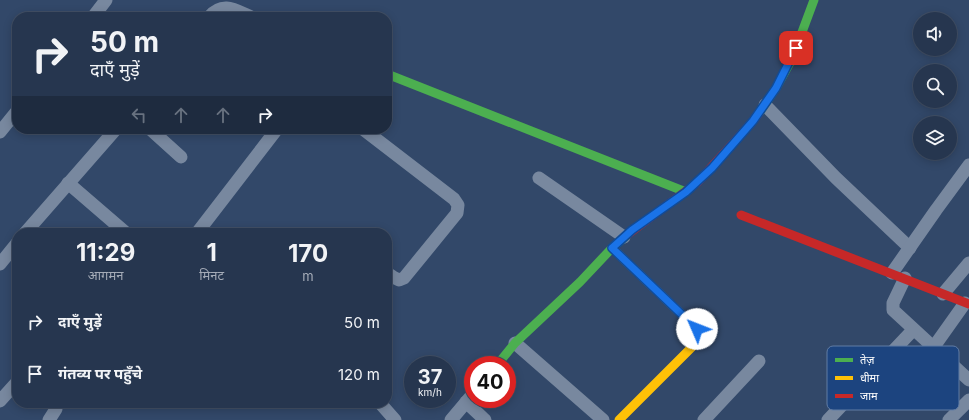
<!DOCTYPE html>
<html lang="hi">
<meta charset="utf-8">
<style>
body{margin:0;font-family:Inter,"Noto Sans Devanagari",sans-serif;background:#324159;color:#f1f3f6;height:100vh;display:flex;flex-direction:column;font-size:15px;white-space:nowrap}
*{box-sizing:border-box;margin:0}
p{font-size:13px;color:#a4abb7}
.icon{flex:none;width:22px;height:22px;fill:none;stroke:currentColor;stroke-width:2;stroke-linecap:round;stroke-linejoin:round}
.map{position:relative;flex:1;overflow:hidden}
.panel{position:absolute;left:12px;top:228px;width:380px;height:180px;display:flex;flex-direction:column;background:#26364f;border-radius:16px;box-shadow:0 2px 10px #0003,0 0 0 1px #425066}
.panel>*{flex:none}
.hud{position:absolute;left:12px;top:12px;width:380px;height:122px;border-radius:16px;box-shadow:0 2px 10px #0003,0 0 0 1px #425066;background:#26364f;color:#f1f3f6;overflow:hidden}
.tools{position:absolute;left:913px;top:12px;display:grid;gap:8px}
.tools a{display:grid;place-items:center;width:44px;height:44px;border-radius:50%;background:#26364f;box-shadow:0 2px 10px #0003,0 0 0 1px #425066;font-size:20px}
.speed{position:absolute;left:404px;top:356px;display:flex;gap:8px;font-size:20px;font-weight:700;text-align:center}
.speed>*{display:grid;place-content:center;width:52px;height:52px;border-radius:50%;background:#26364f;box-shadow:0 2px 10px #0003,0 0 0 1px #425066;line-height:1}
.speed small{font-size:10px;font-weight:400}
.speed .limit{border:6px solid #d22;background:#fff;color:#111}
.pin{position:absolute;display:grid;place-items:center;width:34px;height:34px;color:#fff;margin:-17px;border-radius:8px;box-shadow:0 2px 6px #0006}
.me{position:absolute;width:44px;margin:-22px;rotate:314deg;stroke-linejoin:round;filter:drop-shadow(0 0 3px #0008)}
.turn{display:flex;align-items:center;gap:14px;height:84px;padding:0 12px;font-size:18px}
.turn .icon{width:52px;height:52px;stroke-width:2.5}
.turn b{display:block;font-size:28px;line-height:34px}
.lanes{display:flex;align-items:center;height:38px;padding:0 12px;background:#0003;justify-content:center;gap:20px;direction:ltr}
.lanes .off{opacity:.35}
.eta{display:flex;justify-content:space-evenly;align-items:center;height:68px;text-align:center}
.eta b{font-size:24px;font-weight:700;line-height:28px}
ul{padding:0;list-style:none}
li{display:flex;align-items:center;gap:12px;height:52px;padding:0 12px}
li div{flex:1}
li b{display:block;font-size:15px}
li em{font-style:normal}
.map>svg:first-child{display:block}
</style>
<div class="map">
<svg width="969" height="420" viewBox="0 0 969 420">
<rect width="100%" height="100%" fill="#324869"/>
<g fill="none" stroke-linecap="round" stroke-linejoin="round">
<g stroke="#78889f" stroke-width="13">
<polyline points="93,17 106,0"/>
<path d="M209,17C223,1 235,10 251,17"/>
<polyline points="765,105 836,178 910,248"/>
<polyline points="150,129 181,157"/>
<polyline points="363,129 454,199 458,205 457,213 404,278 399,280 393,277 387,273"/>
<polyline points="0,132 17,111"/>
<polyline points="539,178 624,237"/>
<polyline points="68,183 126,233"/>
<polyline points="25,233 116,129"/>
<polyline points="197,233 277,129"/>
<polyline points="0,264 17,243"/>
<polyline points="892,273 936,210 969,165"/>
<polyline points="905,278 893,303 893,310 969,380"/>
<polyline points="943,294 969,263"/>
<polyline points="515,343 603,420"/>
<polyline points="933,348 965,303"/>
<polyline points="0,401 17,382"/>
<polyline points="466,402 485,420"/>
<polyline points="380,403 395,420"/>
<polyline points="49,420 56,409 56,403"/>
<polyline points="451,420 473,394"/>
<polyline points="704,420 759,361"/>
<polyline points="828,420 913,330"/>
<polyline points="949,420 969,400"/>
</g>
<g stroke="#4caf50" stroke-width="9">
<polyline points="387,74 686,192"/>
<polyline points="759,113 776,88 792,59 814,0"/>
<polyline points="497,365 515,343 580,282 612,248 627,235"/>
</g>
<path stroke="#ffc107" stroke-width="9" d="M612,248L697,329C698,336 697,341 693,346L619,420"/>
<g stroke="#c62828" stroke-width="9">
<polyline points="741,215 969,304"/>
<polyline points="627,235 698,182 753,121 759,113"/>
</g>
</g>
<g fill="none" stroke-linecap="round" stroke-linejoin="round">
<g stroke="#114b97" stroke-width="10">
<polyline id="route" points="697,329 612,248 632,230 686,192 712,168 753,121 776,88 796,48"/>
</g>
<use href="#route" stroke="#1a73e8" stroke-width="7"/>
</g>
<rect x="827" y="346" width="132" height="64" rx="6" fill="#1c447f" stroke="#607ca5" stroke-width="1"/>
<rect x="835" y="358" width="18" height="4" fill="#4caf50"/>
<rect x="835" y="376" width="18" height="4" fill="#ffc107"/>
<rect x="835" y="394" width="18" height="4" fill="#c62828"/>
<g font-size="11" fill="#fff">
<text x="860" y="364">तेज़</text>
<text x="860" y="382">धीमा</text>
<text x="860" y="400">जाम</text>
</g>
</svg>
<div class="tools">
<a><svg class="icon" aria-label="sound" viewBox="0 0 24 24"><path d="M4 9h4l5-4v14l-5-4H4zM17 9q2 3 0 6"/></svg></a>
<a><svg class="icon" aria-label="search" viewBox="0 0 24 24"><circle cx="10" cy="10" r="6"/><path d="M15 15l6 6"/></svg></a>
<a><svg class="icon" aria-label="layers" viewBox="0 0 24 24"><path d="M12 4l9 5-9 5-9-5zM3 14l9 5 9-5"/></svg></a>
</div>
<div class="speed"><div>37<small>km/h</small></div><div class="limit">40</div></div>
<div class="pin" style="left:796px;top:48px;background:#d93025"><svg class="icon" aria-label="arrive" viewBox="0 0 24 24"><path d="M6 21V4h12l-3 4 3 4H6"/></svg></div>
<svg class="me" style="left:697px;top:329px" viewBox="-20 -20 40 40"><circle r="19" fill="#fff"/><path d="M0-13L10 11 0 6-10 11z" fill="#1a73e8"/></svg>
<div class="hud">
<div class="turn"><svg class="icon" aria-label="right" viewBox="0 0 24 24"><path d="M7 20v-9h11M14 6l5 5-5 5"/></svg><div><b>50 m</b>दाएँ मुड़ें</div></div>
<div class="lanes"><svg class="icon off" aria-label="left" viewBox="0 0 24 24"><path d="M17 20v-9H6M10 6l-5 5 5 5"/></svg><svg class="icon off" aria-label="ahead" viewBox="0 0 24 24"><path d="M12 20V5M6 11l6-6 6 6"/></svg><svg class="icon off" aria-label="ahead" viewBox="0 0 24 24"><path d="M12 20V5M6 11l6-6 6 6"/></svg><svg class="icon" aria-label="right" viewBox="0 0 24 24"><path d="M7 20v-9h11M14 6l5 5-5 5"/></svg></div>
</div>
<section class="panel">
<div class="eta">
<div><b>11:29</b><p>आगमन</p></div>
<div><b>1</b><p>मिनट</p></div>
<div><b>170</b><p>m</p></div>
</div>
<ul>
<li><svg class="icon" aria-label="right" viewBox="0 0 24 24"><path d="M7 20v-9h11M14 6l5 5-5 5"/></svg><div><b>दाएँ मुड़ें</b></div><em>50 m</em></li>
<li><svg class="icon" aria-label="arrive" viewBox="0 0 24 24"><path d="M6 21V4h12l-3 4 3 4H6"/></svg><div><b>गंतव्य पर पहुँचे</b></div><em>120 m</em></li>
</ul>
</section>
</div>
